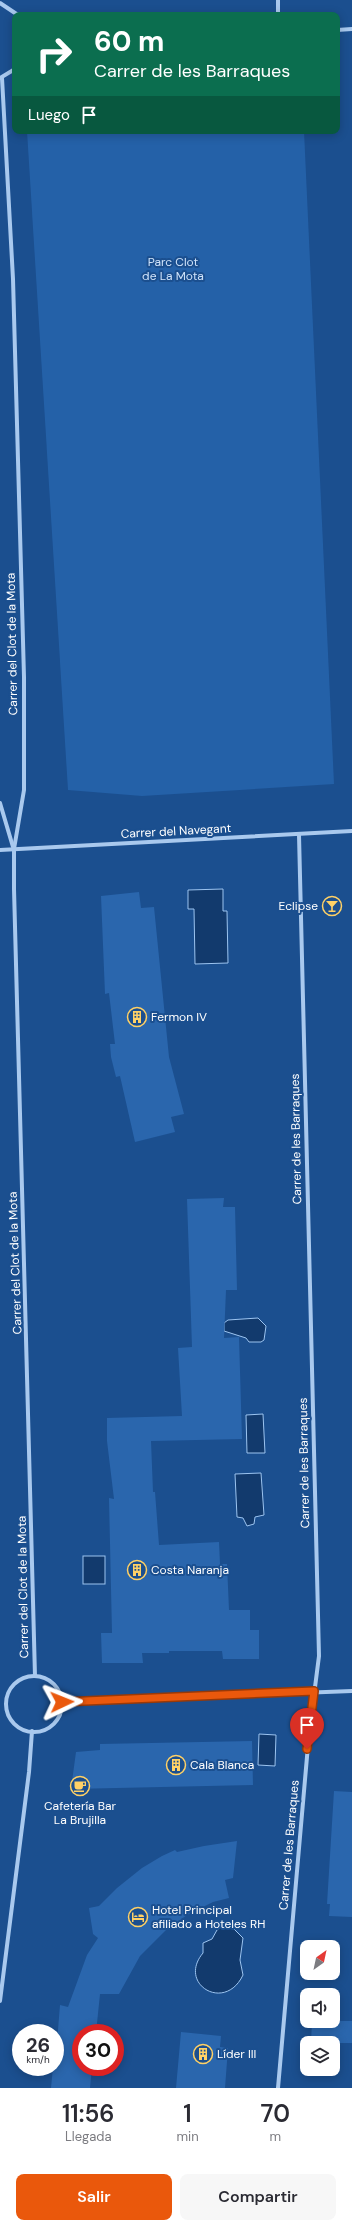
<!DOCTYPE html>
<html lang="es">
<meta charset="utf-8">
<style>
body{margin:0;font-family:"DM Sans",sans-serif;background:#f7f7f7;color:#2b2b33;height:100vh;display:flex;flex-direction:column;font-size:15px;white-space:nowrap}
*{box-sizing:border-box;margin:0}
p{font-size:13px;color:#7c7c81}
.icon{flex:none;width:22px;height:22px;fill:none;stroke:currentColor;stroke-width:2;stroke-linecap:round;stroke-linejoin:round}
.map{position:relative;height:2088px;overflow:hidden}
.panel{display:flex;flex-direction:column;background:#fff;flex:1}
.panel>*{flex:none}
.guide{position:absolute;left:12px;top:12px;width:328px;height:122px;border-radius:8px;box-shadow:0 2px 10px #0003;background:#0b6e4f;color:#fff;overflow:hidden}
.needle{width:26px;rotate:33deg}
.buttons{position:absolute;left:300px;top:1940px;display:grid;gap:8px}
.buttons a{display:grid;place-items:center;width:40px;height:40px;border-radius:8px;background:#fff;box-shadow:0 2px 10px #0003;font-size:20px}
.speed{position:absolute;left:12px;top:2024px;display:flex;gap:8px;font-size:20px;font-weight:700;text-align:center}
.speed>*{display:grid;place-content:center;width:52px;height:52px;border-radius:50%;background:#fff;box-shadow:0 2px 10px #0003;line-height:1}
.speed small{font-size:10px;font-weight:400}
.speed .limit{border:6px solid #d22;background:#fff;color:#111}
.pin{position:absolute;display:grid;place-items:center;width:34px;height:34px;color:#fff;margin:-41px -17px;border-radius:50% 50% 50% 0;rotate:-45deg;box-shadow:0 0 4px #0007}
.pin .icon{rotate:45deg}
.me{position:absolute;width:44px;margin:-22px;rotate:88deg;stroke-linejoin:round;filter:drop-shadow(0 0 3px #0008)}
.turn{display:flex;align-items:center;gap:14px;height:84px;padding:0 16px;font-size:18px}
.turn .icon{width:52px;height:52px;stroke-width:2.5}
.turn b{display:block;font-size:28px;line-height:34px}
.then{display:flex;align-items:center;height:38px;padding:0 16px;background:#0003;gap:8px;font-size:15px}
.eta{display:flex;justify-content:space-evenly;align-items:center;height:68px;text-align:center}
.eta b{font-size:24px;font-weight:600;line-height:28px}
.cta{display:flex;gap:8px;margin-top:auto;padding:8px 16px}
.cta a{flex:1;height:46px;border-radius:8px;background:#ea580c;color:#fff;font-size:16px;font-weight:600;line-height:46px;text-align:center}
.cta a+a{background:#f7f7f7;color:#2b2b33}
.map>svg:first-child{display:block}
</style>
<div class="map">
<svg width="352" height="2088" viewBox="0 0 352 2088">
<rect width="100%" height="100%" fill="#1b4f8f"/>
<polygon fill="#2461a8" points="27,131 304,131 334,784 142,796 68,790"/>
<g fill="#123a6d" stroke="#9cc4f0">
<polygon points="223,889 223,911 227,911 228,963 195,964 194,909 188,909 188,890"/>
<polygon points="258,1318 266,1326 264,1340 261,1342 249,1342 246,1338 224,1331 224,1323 228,1320"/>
<polygon points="263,1414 265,1453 247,1453 246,1415"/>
<polygon points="261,1473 264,1515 255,1517 254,1524 247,1526 243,1518 237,1517 235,1474"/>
<rect x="83" y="1556" width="22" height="28"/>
<polygon points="259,1734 276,1735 275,1766 258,1765"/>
<path d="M222,1926L232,1927L243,1938L240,1960L243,1975C225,2013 177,1984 203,1953V1943L212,1939L217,1930Z"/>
</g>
<g fill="#2a66ad">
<polygon points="139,892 141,908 154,907 169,1057 184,1114 171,1117 175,1132 135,1142 120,1076 116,1077 111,1057 110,1044 115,1044 109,993 105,994 101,896"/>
<polygon points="224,1198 223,1207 235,1207 237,1290 226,1290 224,1338 239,1337 242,1439 151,1441 153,1492 155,1492 159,1545 219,1542 220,1564 227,1564 229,1610 250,1610 250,1630 259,1630 259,1659 223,1659 222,1651 169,1651 169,1653 142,1653 143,1663 102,1663 101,1633 112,1633 109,1498 114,1499 107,1441 107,1418 182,1416 178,1348 192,1347 187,1199"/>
<polygon points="252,1741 253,1785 71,1789 76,1752 100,1750 100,1744"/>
<polygon points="334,1791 352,1792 352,1917 329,1916 330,1904 327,1904"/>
<polygon points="237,1841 233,1878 225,1880 229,1898 213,1902 187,1915 166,1930 140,1956 119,1994 100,1994 96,2033 81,2033 81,2067 92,2067 90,2088 51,2088 53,2067 55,2067 60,2005 68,2007 87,1955 98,1938 93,1934 89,1908 99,1906 117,1888 142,1868 162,1856 175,1850 177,1852 204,1846"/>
<polygon points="312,2021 352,2021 352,2043 311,2043"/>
<polygon points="181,2032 221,2036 220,2047 228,2048 225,2088 176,2088"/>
</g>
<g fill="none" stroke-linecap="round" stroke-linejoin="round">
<g stroke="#a9c9ee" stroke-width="4">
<polyline points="0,3 18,15"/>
<polyline points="278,15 278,0"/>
<polyline points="337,30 352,29"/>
<polyline points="0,78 15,69"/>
<polyline points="2,78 13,279 24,677 24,790 14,849 14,889 35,1676"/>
<polyline points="0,803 13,847"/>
<polyline points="0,850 352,831"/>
<circle cx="34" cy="1704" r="28"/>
<polyline points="62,1702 352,1691"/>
<polyline points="0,2001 29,1772 32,1731"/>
<polyline points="278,2088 309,1734 319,1656 299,835"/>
</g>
</g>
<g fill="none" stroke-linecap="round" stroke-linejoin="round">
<g stroke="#983908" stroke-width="10">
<polyline id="route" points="62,1702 314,1691 307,1749"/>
</g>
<use href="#route" stroke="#ea580c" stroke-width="7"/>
</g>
<defs>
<g id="bar-ring" transform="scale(1)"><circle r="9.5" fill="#1b4f8f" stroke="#ffd166" stroke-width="1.5"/><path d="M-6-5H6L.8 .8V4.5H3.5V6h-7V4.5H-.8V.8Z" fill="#ffd166"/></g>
<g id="building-ring" transform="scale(1)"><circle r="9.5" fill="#1b4f8f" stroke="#ffd166" stroke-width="1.5"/><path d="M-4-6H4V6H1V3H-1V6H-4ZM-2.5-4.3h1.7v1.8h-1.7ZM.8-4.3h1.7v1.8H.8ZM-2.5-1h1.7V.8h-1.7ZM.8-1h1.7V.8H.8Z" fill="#ffd166"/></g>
<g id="cafe-ring" transform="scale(1)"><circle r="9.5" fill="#1b4f8f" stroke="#ffd166" stroke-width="1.5"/><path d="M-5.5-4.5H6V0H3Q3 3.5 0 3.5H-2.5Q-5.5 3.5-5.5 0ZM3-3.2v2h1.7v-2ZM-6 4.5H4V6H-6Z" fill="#ffd166"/></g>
<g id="hotel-ring" transform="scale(1)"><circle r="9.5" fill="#1b4f8f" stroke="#ffd166" stroke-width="1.5"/><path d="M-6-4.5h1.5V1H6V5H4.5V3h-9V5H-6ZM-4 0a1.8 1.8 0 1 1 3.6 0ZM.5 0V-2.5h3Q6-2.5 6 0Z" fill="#ffd166"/></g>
</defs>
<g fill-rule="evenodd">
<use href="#bar-ring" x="332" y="906"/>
<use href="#building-ring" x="137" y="1017"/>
<use href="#building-ring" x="137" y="1570"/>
<use href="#building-ring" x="176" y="1765"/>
<use href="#cafe-ring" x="80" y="1786"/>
<use href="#hotel-ring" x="138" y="1917"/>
<use href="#building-ring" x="203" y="2054"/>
</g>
<g text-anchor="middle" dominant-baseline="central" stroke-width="4" stroke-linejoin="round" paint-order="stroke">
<g font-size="12" fill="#cfe3fa" stroke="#1b4f8f">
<text x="173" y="262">Parc Clot<tspan x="173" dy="14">de La Mota</tspan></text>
</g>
<g font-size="12" fill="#fff" stroke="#1b4f8f">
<text transform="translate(12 644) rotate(-91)">Carrer del Clot de la Mota</text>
<text transform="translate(176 831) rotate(-3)">Carrer del Navegant</text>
<text transform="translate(296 1139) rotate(-91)">Carrer de les Barraques</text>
<text transform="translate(15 1263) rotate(-92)">Carrer del Clot de la Mota</text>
<text transform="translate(304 1463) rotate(-91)">Carrer de les Barraques</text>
<text transform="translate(23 1587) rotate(-91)">Carrer del Clot de la Mota</text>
<text transform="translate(289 1845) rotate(-85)">Carrer de les Barraques</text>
</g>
<g font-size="12" fill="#fff" stroke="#1b4f8f" text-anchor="start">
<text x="318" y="906" text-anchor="end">Eclipse</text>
<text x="151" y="1017">Fermon IV</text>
<text x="151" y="1570">Costa Naranja</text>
<text x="190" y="1765">Cala Blanca</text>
<text x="80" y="1806" text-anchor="middle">Cafetería Bar<tspan x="80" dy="14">La Brujilla</tspan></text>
<text x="152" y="1910">Hotel Principal<tspan x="152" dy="14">afiliado a Hoteles RH</tspan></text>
<text x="217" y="2054">Líder III</text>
</g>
</g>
</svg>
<div class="buttons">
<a><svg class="needle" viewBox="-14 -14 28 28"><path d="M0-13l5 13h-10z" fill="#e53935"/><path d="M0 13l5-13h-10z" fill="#7c7c81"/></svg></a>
<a><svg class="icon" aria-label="sound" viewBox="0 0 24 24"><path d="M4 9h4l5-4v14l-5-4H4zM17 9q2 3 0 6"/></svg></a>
<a><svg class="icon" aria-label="layers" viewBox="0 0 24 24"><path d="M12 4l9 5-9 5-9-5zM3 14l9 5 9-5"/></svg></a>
</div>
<div class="speed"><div>26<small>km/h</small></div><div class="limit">30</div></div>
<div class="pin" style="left:307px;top:1749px;background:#d93025"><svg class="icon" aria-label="arrive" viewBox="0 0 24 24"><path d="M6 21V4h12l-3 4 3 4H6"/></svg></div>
<svg class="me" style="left:62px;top:1702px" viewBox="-20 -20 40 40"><path d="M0-17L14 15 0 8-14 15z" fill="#ea580c" stroke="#fff" stroke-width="4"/></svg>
<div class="guide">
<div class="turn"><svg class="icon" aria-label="right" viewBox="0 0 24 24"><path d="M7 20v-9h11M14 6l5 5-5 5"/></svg><div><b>60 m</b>Carrer de les Barraques</div></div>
<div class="then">Luego<svg class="icon" aria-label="arrive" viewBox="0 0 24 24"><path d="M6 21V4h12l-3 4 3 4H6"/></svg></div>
</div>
</div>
<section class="panel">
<div class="eta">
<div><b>11:56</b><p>Llegada</p></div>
<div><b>1</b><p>min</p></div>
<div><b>70</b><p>m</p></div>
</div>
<div class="cta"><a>Salir</a><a>Compartir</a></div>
</section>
